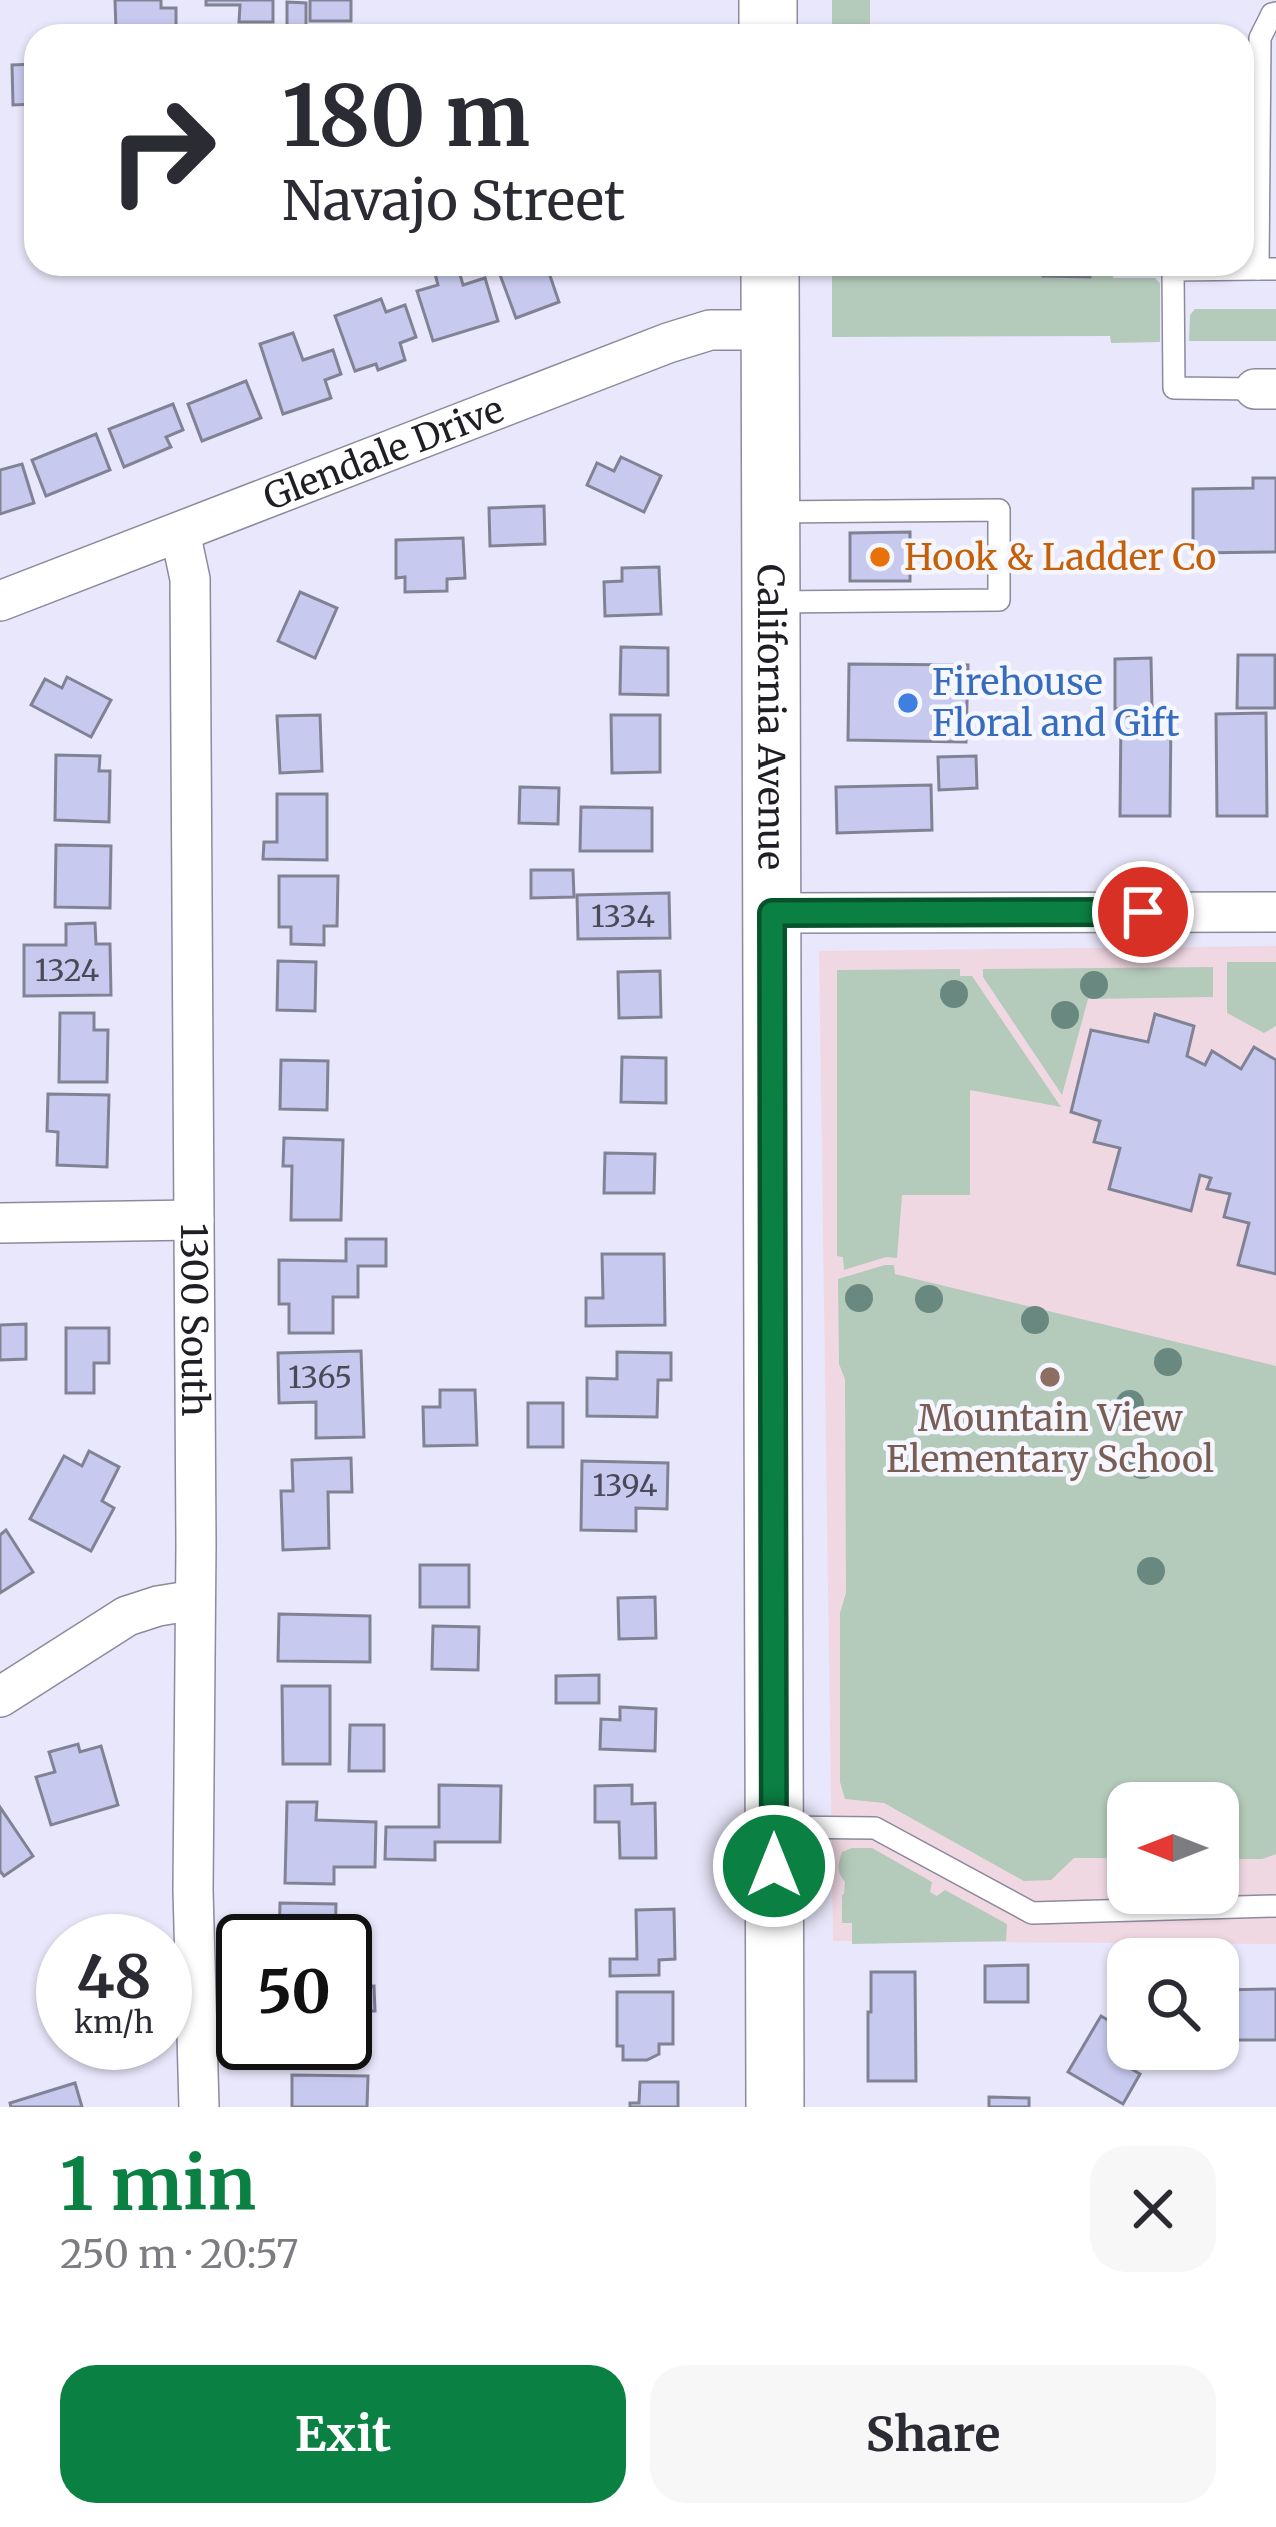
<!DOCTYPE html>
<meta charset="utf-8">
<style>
body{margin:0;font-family:Merriweather,serif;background:#f7f7f7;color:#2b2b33;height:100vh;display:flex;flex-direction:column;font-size:45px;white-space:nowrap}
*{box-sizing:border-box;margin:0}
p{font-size:39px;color:#7c7c81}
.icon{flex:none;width:66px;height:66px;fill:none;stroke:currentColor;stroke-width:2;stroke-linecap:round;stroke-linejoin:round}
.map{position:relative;height:2107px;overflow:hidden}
.sheet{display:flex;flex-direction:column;background:#fff;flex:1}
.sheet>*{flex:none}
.guide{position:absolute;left:24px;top:24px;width:1230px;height:252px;border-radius:36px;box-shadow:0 3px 9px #0004;background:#fff;color:#2b2b33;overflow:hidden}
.needle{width:78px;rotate:270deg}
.buttons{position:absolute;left:1107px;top:1782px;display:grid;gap:24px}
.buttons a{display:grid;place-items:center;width:132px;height:132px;border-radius:24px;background:#fff;box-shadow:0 3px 9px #0004;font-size:60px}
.speed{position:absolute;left:36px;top:1914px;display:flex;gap:24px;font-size:60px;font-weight:700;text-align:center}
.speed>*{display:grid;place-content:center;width:156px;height:156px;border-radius:50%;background:#fff;box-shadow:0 3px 9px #0004;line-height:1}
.speed small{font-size:30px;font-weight:400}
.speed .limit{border:6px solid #111;border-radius:18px;background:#fff;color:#111}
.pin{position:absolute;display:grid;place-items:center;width:102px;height:102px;color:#fff;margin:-51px;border:6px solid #fff;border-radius:50%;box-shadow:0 3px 12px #0007}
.me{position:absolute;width:132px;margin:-66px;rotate:0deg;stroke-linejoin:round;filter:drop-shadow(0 0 9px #0008)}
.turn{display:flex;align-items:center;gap:42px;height:252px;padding:0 60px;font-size:54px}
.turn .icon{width:156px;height:156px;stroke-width:2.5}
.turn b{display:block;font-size:84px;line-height:102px}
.round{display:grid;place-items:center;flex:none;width:126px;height:126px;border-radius:36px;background:#f7f7f7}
.overview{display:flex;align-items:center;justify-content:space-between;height:204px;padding:0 60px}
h1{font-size:72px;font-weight:700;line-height:90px;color:#0b8043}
.button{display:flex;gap:24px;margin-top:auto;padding:24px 60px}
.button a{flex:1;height:138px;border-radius:36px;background:#0b8043;color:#fff;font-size:48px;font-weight:700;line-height:138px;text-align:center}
.button a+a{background:#f7f7f7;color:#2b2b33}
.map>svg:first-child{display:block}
</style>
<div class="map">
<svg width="1276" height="2107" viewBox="0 0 1276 2107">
<rect width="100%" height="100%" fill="#e9e7fb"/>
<path fill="#f0d8e3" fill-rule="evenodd" d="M1276,946V1944L833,1941L819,951ZM1128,1803H1218V1893H1128Z"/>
<g fill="#b4caba">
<rect x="832" y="0" width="38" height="36"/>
<polygon points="832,264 1044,264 1045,276 1093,276 1094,264 1112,264 1113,278 1155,278 1160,283 1160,342 1111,343 1110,336 832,337"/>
<polygon points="1195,309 1276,309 1276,341 1189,341 1190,315"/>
<polygon points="1227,962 1276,962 1276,1026 1264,1033 1227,1013"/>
<polygon points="1213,967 1213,997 1088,999 1062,1095 983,977 983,969"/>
<polygon points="960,969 960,976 972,976 1061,1107 970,1090 970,1195 902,1195 897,1258 886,1257 844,1270 843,1257 837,1256 837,970"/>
<polygon points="885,1265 894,1265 895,1274 1276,1366 1276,1854 1262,1859 1218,1859 1218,1803 1128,1803 1128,1858 1074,1858 1051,1880 1024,1881 884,1803 845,1799 840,1782 840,1613 846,1593 845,1379 839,1364 838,1279"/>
<path d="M852,1848H872L932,1882L930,1892L937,1896L945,1890L1007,1924L1006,1941L852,1944V1923H842V1895L844,1894L845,1882C836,1872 838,1864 842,1852Z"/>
</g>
<g fill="#c7caee" stroke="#818395" stroke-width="3">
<polygon points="115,0 161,0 161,8 176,8 176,29 116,30"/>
<polygon points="206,0 273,0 273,22 239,22 240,5 206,5"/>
<rect x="310" y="0" width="41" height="21"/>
<polygon points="287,2 306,3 306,36 287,36"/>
<polygon points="36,64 36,104 13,105 12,65"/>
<polygon points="452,264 457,264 463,285 485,278 498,321 433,341 417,291 438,285 434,270"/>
<polygon points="496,264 546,264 559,302 516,318"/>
<polygon points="1043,264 1090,264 1090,277 1043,276"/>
<polygon points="381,299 386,312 405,305 416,337 400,343 405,360 378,370 376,364 355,371 335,316"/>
<polygon points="293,333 303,360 333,350 341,374 325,380 331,398 283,414 260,344"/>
<polygon points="246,381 261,418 202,441 188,404"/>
<polygon points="173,404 183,430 166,437 171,447 124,467 109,429"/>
<polygon points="96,434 110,470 46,496 32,460"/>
<polygon points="621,457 661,476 644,512 587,485 597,463 614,471"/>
<polygon points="22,464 34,503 0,514 0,470"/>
<polygon points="1253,478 1276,478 1276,552 1193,553 1193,489 1253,488"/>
<polygon points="544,506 545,544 490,546 489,508"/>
<polygon points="910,532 910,581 850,581 850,533"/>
<polygon points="463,538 465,578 447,579 447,591 405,592 405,577 396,578 396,540"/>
<polygon points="659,567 661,614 605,616 604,582 622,581 622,568"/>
<polygon points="300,592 337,608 315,658 278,641"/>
<polygon points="621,647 668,648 668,695 620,694"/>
<polygon points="1238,655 1275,655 1275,708 1237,708"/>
<polygon points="1151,658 1152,708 1115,709 1115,659"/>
<polygon points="849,664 968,665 966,742 848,740"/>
<polygon points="67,677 111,700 91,737 31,705 45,679 62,688"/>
<polygon points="1266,713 1267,816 1217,816 1216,714"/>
<polygon points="320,715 322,771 280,773 277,716"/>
<polygon points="611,715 660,715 660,772 612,773"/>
<polygon points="1121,716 1171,716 1170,816 1120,816"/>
<polygon points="56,755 100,756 99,771 110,771 109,822 55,820"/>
<polygon points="976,756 977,788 939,790 938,757"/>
<polygon points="931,785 932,830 837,833 836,787"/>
<polygon points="520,787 559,788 558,824 519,823"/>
<polygon points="277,794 327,794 327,860 263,859 264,842 277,842"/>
<polygon points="581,807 652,808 652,851 580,851"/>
<polygon points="56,845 111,846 110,908 55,907"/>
<polygon points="531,870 573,870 574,897 531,898"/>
<polygon points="279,876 338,876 337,926 324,926 324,945 291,944 291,927 279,927"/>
<polygon points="669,893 670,938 578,939 577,895"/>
<polygon points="95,923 96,944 110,944 111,995 24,996 24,945 66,945 66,924"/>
<polygon points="278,961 316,962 315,1011 277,1010"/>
<polygon points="660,971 661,1017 619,1018 618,972"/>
<polygon points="60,1013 94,1013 94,1030 108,1030 107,1082 59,1082"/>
<polygon points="1155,1014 1194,1026 1187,1056 1205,1065 1212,1051 1241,1069 1254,1047 1276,1060 1276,1274 1238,1265 1249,1223 1224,1217 1230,1194 1207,1189 1211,1178 1200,1175 1191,1211 1109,1189 1120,1148 1094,1142 1100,1121 1071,1112 1091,1030 1148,1042"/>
<polygon points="622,1057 666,1058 666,1103 621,1102"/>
<polygon points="281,1060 328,1061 327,1110 280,1109"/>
<polygon points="48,1094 109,1095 107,1167 57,1165 58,1132 47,1131"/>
<polygon points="284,1138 343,1140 341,1220 291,1220 292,1166 283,1166"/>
<polygon points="605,1153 655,1154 654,1193 604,1193"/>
<polygon points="346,1239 386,1239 386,1266 358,1266 358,1297 333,1297 333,1333 289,1333 289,1304 279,1304 279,1260 346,1261"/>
<polygon points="602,1254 664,1254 665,1325 586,1326 586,1298 603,1298"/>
<polygon points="26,1324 26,1359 0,1360 0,1325"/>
<polygon points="66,1328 109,1328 109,1363 94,1363 94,1393 66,1393"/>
<polygon points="361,1351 364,1437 316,1438 316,1402 279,1403 278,1353"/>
<polygon points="617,1352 671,1353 671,1380 658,1380 657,1417 587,1416 587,1378 617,1379"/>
<polygon points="440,1390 475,1390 477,1445 424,1446 423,1407 440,1407"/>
<rect x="528" y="1403" width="35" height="44"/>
<polygon points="89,1451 119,1467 102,1501 114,1508 91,1551 30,1519 64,1456 82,1466"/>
<polygon points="351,1458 352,1492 328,1492 329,1548 283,1550 281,1491 293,1491 292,1460"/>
<polygon points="582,1461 668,1463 667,1509 636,1508 636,1531 581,1530"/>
<polygon points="6,1530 33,1572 0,1593 0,1535"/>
<rect x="420" y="1565" width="49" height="42"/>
<polygon points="655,1597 656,1638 619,1639 618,1598"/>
<polygon points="279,1614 370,1616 370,1662 278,1661"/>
<polygon points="433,1626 479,1627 478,1670 432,1669"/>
<polygon points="599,1675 599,1703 556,1703 556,1676"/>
<polygon points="282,1686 330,1686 330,1764 283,1764"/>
<polygon points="620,1707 656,1709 655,1751 600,1749 601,1719 620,1720"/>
<polygon points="350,1725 384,1725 384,1771 349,1771"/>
<polygon points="78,1744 80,1752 101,1746 118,1805 51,1825 36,1777 55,1772 49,1752"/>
<polygon points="439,1785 501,1786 500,1842 435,1842 435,1860 385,1859 386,1827 439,1827"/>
<polygon points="632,1785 632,1804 655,1803 656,1858 620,1858 619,1822 595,1822 595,1786"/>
<polygon points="287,1802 317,1802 316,1820 376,1822 375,1867 334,1867 334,1884 285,1883"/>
<polygon points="0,1807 33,1856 4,1876 0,1871"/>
<polygon points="280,1903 336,1904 335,1941 279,1941"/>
<polygon points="674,1909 675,1959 659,1960 659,1975 610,1976 610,1959 637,1959 636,1910"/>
<polygon points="1028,1965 1028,2002 985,2002 985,1966"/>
<polygon points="871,1972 915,1972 916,2081 868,2081 868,2012 871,2012"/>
<polygon points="60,1975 63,1975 63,2043 122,2044 62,2045"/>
<polygon points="374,1986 375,2011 353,2011 354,2044 329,2044 329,2058 288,2059 288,2043 345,2043 345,1987"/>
<polygon points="1276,1989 1276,2040 1218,2040 1218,1990"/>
<polygon points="617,1992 673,1992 673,2044 659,2044 659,2054 647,2060 623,2060 623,2046 617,2046"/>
<polygon points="1101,2016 1128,2032 1128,2049 1134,2049 1125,2065 1140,2074 1123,2104 1068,2072"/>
<polygon points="292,2075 368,2076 367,2107 292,2107"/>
<polygon points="640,2082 678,2082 678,2107 630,2107 630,2103 639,2103"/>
<polygon points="75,2083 82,2107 11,2107 10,2103"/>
<polygon points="989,2097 1029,2098 1029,2107 989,2107"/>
</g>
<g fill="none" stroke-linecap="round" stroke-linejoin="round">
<g stroke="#8c8a9c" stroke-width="24">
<g id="service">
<polyline points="1276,13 1272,14 1260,38 1258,269 1276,269"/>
<polyline points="1255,389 1174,388 1173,270 1258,269"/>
<polyline points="771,512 999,510 999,600 771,602"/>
<polyline points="775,1827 875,1828 1032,1913 1276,1906"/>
</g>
</g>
<g stroke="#8c8a9c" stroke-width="42">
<g id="minor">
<polyline points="1255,389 1276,389"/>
<path id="s1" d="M180,532L190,579L196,1545L193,1890L199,2107"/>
<path id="s2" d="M0,601L668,343L710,330H770"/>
<polyline points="772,913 1276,912"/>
<polyline points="0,1223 194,1220"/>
<polyline points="0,1697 127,1616 158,1606 195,1600"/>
</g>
</g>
<g stroke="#8c8a9c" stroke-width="60">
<g id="secondary">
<polyline points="768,0 768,36"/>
<path id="s3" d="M770,264L775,2107"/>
</g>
</g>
<use href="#service" stroke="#fff" stroke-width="21"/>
<use href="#minor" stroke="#fff" stroke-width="39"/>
<use href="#secondary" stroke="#fff" stroke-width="57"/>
</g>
<g fill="#698880">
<circle cx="1094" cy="985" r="14"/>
<circle cx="954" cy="994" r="14"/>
<circle cx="1065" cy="1015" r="14"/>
<circle cx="859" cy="1298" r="14"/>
<circle cx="929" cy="1299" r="14"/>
<circle cx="1035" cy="1320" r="14"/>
<circle cx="1168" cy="1362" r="14"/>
<circle cx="1130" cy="1404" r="14"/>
<circle cx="1142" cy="1465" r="14"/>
<circle cx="1151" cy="1571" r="14"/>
</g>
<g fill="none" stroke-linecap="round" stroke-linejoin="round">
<g stroke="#07532c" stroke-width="30">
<polyline id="route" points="774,1866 772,913 1143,912"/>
</g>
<use href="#route" stroke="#0b8043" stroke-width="21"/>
</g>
<circle fill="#e8710a" stroke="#f6f6fe" stroke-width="4.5" cx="880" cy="557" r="12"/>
<circle fill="#3f7fe0" stroke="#f6f6fe" stroke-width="4.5" cx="908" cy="703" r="12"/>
<circle fill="#8d6e63" stroke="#f6f6fe" stroke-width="4.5" cx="1050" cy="1377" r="12"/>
<g text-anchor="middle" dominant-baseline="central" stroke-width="9" stroke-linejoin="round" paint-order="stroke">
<g font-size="30" fill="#494957">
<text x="623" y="916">1334</text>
<text x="67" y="970">1324</text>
<text x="320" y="1377">1365</text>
<text x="625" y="1485">1394</text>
</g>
<g font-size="36" fill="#1f1e25" stroke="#f6f6fe">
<text stroke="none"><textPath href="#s2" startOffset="411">Glendale Drive</textPath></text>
<text stroke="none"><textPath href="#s3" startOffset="453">California Avenue</textPath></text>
<text stroke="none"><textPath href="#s1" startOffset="789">1300 South</textPath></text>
</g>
<g font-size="36" fill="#c56008" stroke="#f6f6fe" text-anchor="start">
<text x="904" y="557">Hook &amp; Ladder Co</text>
</g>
<g font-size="36" fill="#366cbe" stroke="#f6f6fe" text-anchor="start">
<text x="932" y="682">Firehouse<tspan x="932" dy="41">Floral and Gift</tspan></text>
</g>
<g font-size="36" fill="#785e54" stroke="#f6f6fe">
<text x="1050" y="1418">Mountain View<tspan x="1050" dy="41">Elementary School</tspan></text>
</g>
</g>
</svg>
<div class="buttons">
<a><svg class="needle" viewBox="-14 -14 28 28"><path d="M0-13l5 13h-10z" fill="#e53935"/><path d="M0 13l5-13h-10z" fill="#7c7c81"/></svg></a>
<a><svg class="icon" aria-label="search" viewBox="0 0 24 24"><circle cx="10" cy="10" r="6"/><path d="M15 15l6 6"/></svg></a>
</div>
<div class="speed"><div>48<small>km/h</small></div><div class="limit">50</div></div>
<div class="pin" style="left:1143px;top:912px;background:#d93025"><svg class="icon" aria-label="arrive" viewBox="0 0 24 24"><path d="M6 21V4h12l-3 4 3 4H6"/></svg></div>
<svg class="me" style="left:774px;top:1866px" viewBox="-20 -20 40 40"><circle r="17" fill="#0b8043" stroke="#fff" stroke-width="3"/><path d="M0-11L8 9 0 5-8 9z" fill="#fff"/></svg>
<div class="guide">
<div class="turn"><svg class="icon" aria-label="right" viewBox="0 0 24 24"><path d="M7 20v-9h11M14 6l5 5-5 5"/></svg><div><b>180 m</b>Navajo Street</div></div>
</div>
</div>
<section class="sheet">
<div class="overview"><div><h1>1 min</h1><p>250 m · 20:57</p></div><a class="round"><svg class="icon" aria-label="close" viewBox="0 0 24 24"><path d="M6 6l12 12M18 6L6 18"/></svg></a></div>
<div class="button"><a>Exit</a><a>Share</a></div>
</section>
